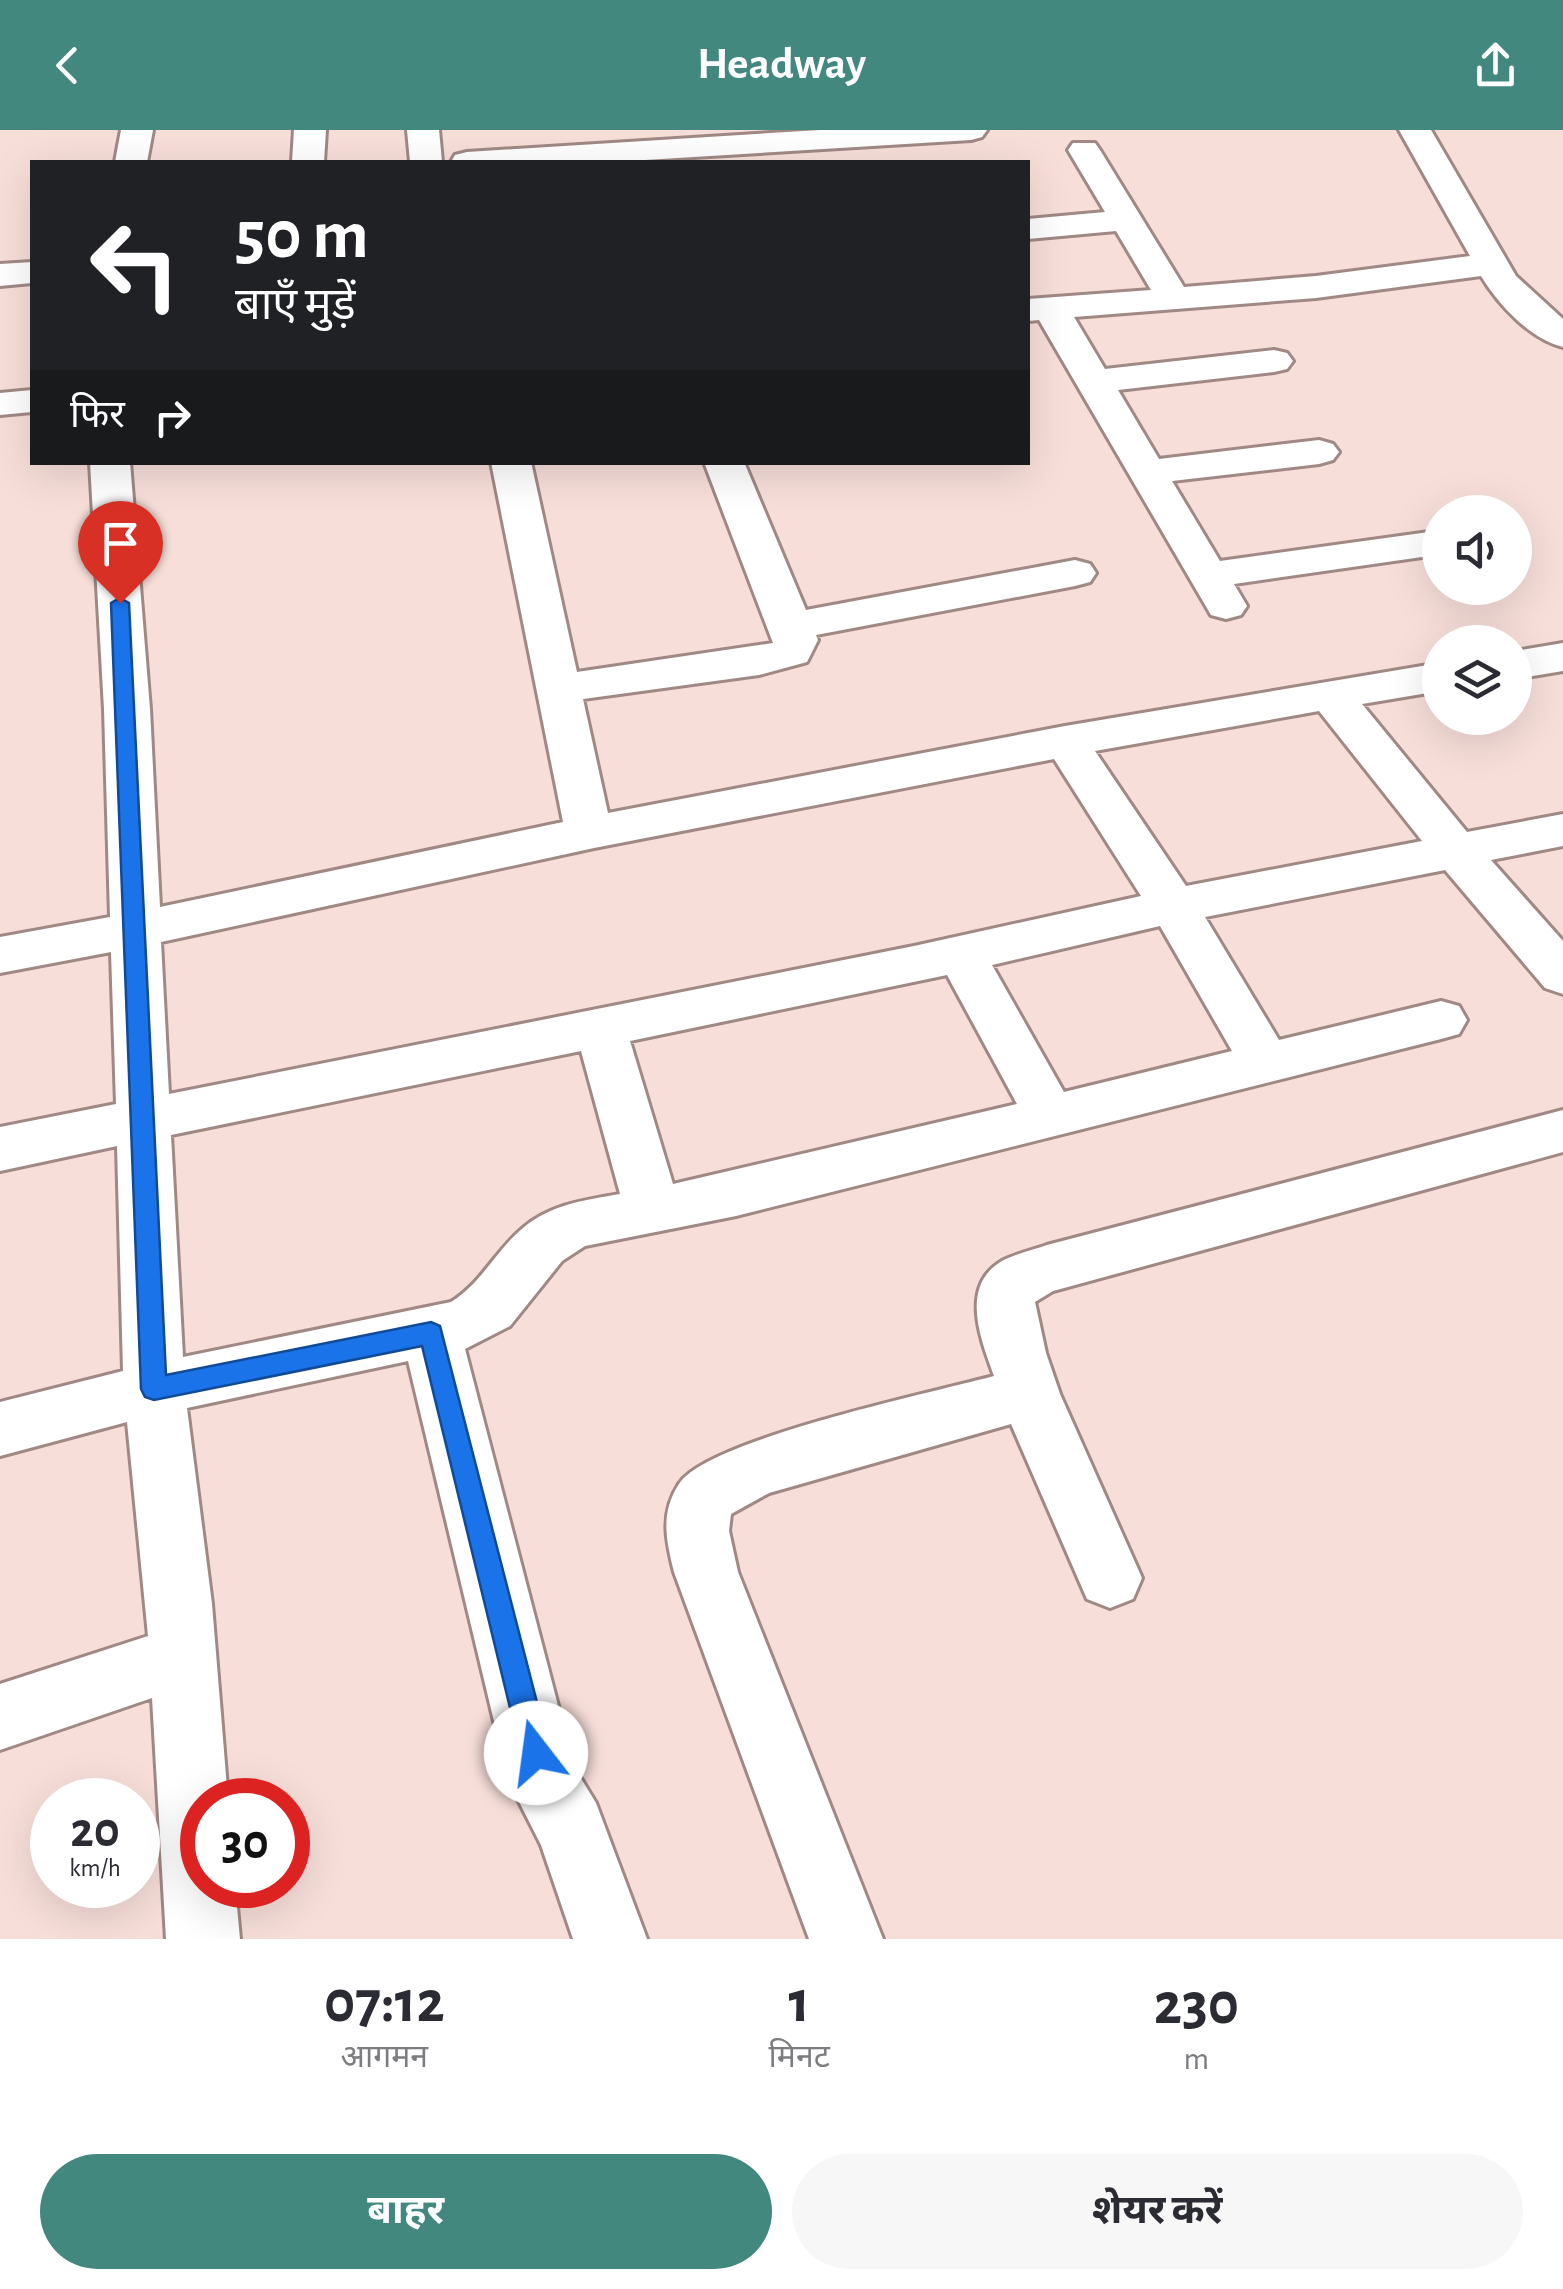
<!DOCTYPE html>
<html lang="hi">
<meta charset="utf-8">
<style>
body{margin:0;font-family:"Alegreya Sans","Noto Sans Devanagari",sans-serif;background:#f7f7f7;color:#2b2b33;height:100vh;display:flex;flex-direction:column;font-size:38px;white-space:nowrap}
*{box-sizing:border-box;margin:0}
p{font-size:32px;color:#7c7c81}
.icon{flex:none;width:55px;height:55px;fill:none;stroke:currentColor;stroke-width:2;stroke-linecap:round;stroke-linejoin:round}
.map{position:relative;height:1809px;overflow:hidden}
.details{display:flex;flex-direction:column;background:#fff;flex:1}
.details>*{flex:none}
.guide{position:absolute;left:30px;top:30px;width:1000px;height:305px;border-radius:0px;box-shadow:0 10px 40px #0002;background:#202124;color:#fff;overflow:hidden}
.fabs{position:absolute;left:1422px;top:365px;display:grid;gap:20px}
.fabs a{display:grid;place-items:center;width:110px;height:110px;border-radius:50%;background:#fff;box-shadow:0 10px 40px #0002;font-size:50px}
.speed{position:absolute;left:30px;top:1648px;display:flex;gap:20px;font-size:50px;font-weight:700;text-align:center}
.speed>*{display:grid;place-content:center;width:130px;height:130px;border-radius:50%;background:#fff;box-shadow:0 10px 40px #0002;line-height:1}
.speed small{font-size:25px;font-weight:400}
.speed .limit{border:15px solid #d22;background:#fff;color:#111}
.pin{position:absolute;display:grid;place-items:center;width:85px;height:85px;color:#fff;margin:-102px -42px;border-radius:50% 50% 50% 0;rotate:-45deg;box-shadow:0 0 10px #0007}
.pin .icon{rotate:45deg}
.me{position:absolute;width:110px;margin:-55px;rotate:345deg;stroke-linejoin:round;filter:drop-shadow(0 0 8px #0008)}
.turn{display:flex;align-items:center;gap:35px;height:210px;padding:0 40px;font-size:45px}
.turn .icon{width:130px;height:130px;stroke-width:2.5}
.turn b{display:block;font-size:70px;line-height:85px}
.then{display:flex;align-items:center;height:95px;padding:0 40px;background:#0003;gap:20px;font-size:38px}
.eta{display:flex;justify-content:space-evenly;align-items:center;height:170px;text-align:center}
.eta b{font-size:60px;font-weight:700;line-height:70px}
.primary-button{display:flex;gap:20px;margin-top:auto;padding:20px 40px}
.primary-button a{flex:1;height:115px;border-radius:60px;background:#43887f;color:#fff;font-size:40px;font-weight:700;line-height:115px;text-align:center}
.primary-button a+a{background:#f7f7f7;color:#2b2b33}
header{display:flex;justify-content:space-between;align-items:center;height:130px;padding:0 40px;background:#43887f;color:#fff;font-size:45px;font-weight:700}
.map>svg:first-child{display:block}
</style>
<header><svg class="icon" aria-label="back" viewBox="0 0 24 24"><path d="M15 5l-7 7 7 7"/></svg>Headway<svg class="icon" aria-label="share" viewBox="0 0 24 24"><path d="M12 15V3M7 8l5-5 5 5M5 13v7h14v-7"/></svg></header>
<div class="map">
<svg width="1563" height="1809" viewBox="0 0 1563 1809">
<rect width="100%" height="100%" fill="#f7ded9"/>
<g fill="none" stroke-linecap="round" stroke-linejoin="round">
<g stroke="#a08985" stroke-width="6">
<g id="minor">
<polygon points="121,0 153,0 147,32 115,32"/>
<polygon points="294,0 326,0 324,32 292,32"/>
<polygon points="407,0 439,0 442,32 410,32"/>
<polygon points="820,0 987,0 982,7 971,10 612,32 451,32 455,25 467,22"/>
<path d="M1399,0H1431L1516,146L1563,189V217C1530,209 1498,174 1481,146L1316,168L1074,187L1105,239L1274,220L1287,223L1293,231L1287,239L1274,242L1118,260L1159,329L1319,310L1333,314L1339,322L1333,330L1319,334L1172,351L1220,431L1429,402L1440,404V424L1429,426L1234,454L1247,476L1241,485L1226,489L1211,485L1039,190L1028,191V169L1151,160L1116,101L1028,109V89L1105,82L1068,20L1073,13H1095L1100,20L1184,157L1316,146L1470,126Z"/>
<polygon points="32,132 32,153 0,156 0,134"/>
<polygon points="32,260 32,282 0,285 0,263"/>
<path d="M90,332H130L150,579L160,777L563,692L491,332H531L577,542L773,513L704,332H744L806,480L1075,430L1090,434L1096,443L1090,452L1075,456L816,505L818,510L807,532L759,545L583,569L608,683L1065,596L1440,533V561L1362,574L1467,702L1563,684V716L1491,730L1563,811V864L1545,858L1445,740L1205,787L1279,910L1441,871L1459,876L1467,890L1459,904L1441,909L736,1086L585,1116L562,1131L510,1196L465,1219L574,1637L596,1673L647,1809H573L541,1715L508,1650L408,1231L187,1278L212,1474L228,1670H202V1755H235L240,1809H166L152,1568L0,1620V1554L148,1506L127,1292L0,1326V1272L123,1241L117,1016L0,1041V997L116,974L111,822L0,843V807L110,787L104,579ZM1319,581L1422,711L1186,756L1095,621ZM1054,629L1141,766L914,816L169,964L161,812L594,718ZM1160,796L1232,921L1064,962L992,835ZM947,845L1017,974L673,1054L630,911ZM581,921L620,1064C586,1070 551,1074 523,1098C496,1120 482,1153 451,1172L183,1227L171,1005Z"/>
<polygon points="1563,513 1563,541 1515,549 1515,521"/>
<path d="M1563,980V1022L1053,1161L1035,1172L1046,1223L1060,1264L1142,1448L1133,1469L1110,1478L1087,1469L1011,1294L769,1363L731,1384L729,1401L738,1442L883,1809H809L674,1442C666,1410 660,1383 679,1354C706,1310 935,1262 994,1246C981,1210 959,1156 1002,1131C1015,1124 1033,1120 1047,1115Z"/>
</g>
</g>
<use href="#minor" fill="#fff" fill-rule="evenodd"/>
</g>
<polygon fill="#1a73e8" stroke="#114b97" stroke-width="2.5" points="120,468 129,473 166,1245 431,1192 440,1196 550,1623 546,1633 536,1638 525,1633 521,1623 422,1216 154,1270 145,1267 141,1259 111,473"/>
</svg>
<div class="fabs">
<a><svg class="icon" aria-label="sound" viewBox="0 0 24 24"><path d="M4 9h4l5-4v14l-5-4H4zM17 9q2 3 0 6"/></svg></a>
<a><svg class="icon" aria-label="layers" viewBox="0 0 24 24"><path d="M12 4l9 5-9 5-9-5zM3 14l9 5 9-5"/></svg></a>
</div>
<div class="speed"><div>20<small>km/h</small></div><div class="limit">30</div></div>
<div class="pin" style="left:120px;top:473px;background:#d93025"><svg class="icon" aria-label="arrive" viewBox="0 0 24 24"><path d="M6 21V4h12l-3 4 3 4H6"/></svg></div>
<svg class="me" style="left:536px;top:1623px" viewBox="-20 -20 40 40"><circle r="19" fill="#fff"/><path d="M0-13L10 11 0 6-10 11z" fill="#1a73e8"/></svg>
<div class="guide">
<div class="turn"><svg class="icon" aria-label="left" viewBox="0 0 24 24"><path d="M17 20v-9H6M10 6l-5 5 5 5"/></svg><div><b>50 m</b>बाएँ मुड़ें</div></div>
<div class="then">फिर<svg class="icon" aria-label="right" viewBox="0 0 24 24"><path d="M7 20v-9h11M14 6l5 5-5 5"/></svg></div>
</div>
</div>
<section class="details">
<div class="eta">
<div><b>07:12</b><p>आगमन</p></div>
<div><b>1</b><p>मिनट</p></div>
<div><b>230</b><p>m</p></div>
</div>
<div class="primary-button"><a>बाहर</a><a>शेयर करें</a></div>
</section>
